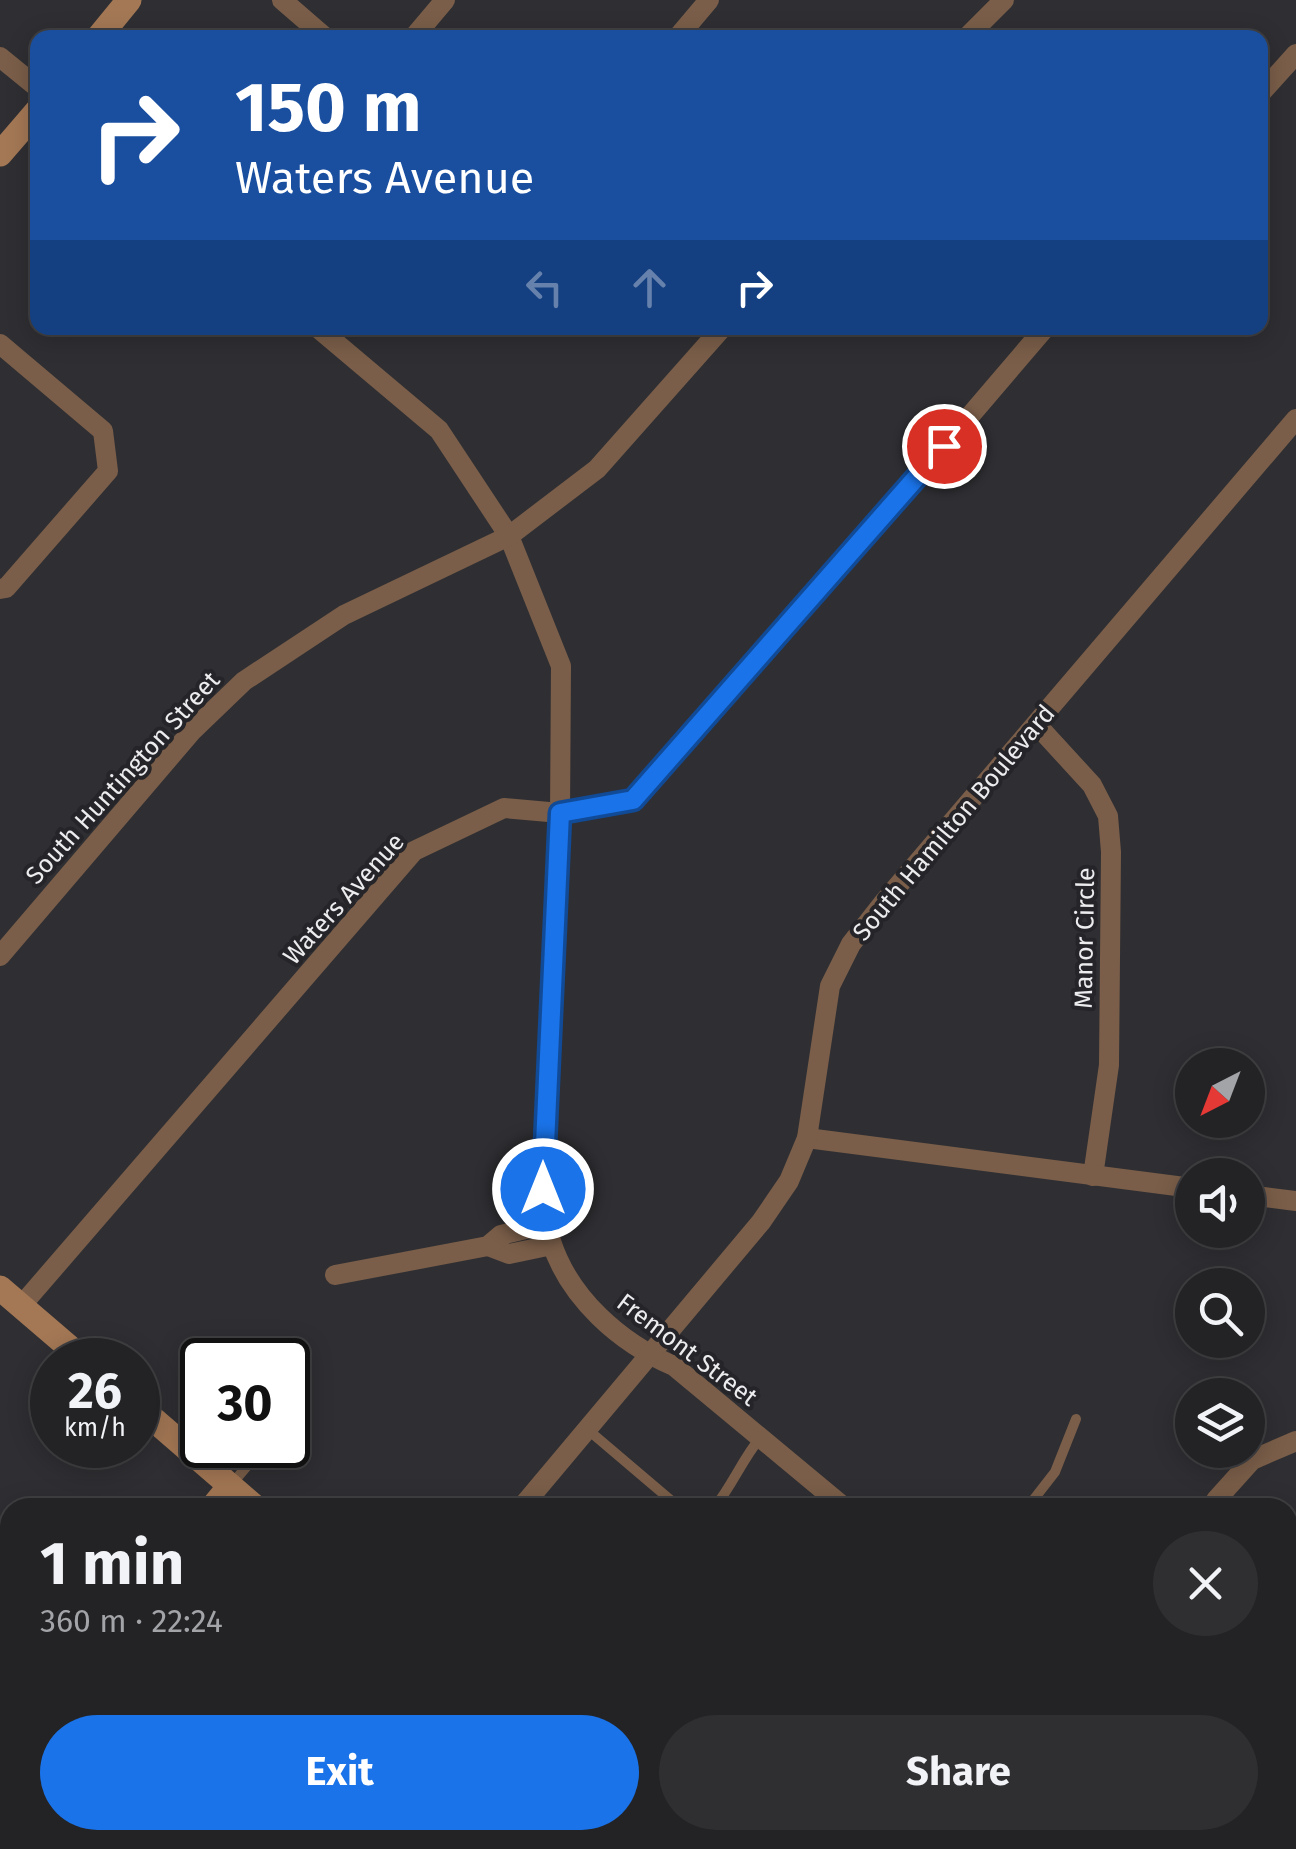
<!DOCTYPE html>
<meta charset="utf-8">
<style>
body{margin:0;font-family:"Fira Sans",sans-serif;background:#2f2f32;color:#f1f3f6;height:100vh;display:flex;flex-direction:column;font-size:38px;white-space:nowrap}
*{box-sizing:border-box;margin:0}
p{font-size:32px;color:#a3a4a7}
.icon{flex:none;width:55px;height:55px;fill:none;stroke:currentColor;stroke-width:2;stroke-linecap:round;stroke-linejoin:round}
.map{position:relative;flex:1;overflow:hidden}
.side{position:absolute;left:0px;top:1498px;width:1298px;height:352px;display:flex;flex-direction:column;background:#232326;border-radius:30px 30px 0 0;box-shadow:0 5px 25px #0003,0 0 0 2px #404043}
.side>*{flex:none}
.banner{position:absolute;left:30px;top:30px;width:1238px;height:305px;border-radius:20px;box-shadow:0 5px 25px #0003,0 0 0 2px #404043;background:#1a4fa0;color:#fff;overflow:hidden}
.needle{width:65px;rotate:222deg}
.tools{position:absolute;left:1175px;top:1048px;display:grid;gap:20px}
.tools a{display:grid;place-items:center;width:90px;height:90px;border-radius:50%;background:#232326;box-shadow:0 5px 25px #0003,0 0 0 2px #404043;font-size:50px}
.speed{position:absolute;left:30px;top:1338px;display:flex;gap:20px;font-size:50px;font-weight:700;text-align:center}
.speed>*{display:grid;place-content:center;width:130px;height:130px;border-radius:50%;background:#232326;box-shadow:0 5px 25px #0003,0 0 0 2px #404043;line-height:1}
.speed small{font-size:25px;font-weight:400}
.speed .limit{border:5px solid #111;border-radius:15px;background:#fff;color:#111}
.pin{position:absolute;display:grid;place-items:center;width:85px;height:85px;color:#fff;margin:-42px;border:5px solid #fff;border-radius:50%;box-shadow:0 2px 10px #0007}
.me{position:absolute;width:110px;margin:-55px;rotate:0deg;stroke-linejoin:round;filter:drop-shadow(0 0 8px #0008)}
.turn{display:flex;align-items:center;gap:35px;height:210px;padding:0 40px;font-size:45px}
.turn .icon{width:130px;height:130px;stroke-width:2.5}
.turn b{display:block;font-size:70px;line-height:85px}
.lanes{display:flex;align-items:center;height:95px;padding:0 40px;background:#0003;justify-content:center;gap:50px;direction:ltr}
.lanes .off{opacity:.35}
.round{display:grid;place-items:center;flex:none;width:105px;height:105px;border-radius:52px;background:#2f2f32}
.headline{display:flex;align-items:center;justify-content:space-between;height:170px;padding:0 40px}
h1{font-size:60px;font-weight:700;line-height:75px}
.button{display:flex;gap:20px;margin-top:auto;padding:20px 40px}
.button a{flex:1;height:115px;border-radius:60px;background:#1a73e8;color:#fff;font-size:40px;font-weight:700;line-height:115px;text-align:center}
.button a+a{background:#2f2f32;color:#f1f3f6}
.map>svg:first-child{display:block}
</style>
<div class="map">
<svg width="1296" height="1849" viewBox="0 0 1296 1849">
<rect width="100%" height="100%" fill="#2f2f33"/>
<polygon fill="#2e4400" points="526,1840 749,1840 751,1849 526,1849"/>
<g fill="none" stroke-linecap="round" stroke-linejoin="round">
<g stroke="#7a5e49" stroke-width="10">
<polyline points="288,1392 299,1403 288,1418"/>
<polyline points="587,1429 680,1508"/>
<polyline points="231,1485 265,1445"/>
<path d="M714,1508C732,1486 742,1460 760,1438"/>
<polyline points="1027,1508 1055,1472 1076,1419"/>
<polyline points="93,1840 103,1849"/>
</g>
<g stroke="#7a5e49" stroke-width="20">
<polyline points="282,0 326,38"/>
<polyline points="413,38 445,0"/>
<polyline points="677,38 709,0"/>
<polyline points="966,38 1004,0"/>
<polyline points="0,57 38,88"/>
<polyline points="1260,94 1296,54"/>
<path d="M318,328L439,430L509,536L561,666L560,813L543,1155C543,1183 543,1213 551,1241C569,1298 620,1343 674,1366L845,1508"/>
<polyline points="0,344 103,431 108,471 6,588 0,589"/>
<polyline points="1037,725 1092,785 1108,816 1111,852 1109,1065 1093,1176"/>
<polyline points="0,956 192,731 244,681 344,615 509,536 597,469 722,328"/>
<polyline points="807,1138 1192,1188"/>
<polyline points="1248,1195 1296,1201"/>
<polyline points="488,1246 509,1254 552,1245"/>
<polyline points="335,1275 488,1246 501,1235 547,1224"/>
<polyline points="21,1306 414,851 504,808 560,813 633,799 893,506 1045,328"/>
<polyline points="1216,1500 1252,1460 1296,1441"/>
<polyline points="521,1508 761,1222 789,1181 807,1138 830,986 851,944 884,902 1296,419"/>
<polyline points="0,1644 10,1652"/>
<polyline points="770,1840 773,1849"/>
<polyline points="1245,1840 1256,1849"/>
<polyline points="1032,1849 1036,1840"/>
</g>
<g stroke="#a47855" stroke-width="25">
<polyline points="98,38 129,0"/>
<polyline points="0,154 38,110"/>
<polyline points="0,1288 84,1360"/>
<polyline points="138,1406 256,1508"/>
<polyline points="212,1508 230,1486"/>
<polyline points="0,1759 10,1747"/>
<polyline points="499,1849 499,1840"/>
</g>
</g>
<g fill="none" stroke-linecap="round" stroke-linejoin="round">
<g stroke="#114b97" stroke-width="25">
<polyline id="route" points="543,1189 560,813 633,800 944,446"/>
</g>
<use href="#route" stroke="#1a73e8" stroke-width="18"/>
</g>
<g text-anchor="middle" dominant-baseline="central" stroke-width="8" stroke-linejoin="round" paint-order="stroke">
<g font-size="25" fill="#ecebee" stroke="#252529">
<text transform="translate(123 778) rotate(-48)">South Huntington Street</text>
<text transform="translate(954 823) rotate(-50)">South Hamilton Boulevard</text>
<text transform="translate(344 899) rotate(-48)">Waters Avenue</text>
<text transform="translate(1085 938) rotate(-89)">Manor Circle</text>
<text transform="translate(687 1350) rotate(37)">Fremont Street</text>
</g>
</g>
</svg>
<div class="tools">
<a><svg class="needle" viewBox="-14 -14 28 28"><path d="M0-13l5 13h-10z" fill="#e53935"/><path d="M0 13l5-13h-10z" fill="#a3a4a7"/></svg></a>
<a><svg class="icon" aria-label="sound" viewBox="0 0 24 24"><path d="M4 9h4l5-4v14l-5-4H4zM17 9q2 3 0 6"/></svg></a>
<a><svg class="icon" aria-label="search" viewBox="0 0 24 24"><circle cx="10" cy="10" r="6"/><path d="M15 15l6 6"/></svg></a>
<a><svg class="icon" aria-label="layers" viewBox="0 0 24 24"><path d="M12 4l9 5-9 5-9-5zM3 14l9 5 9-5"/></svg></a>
</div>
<div class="speed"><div>26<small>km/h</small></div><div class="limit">30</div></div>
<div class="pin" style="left:944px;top:446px;background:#d93025"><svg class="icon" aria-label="arrive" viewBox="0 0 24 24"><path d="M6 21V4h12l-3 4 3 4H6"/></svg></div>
<svg class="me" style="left:543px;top:1189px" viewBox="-20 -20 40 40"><circle r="17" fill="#1a73e8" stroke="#fff" stroke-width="3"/><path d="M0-11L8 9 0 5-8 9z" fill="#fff"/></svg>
<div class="banner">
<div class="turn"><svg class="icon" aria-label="right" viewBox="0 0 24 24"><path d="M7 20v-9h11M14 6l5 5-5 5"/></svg><div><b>150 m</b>Waters Avenue</div></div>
<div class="lanes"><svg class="icon off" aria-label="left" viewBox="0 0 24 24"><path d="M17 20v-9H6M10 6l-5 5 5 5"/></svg><svg class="icon off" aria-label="ahead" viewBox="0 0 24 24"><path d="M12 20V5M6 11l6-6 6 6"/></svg><svg class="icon" aria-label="right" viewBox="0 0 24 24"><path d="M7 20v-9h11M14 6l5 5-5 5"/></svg></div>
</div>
<section class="side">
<div class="headline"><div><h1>1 min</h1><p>360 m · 22:24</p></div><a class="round"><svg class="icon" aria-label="close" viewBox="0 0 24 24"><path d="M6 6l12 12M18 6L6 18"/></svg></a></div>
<div class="button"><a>Exit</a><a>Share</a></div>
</section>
</div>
